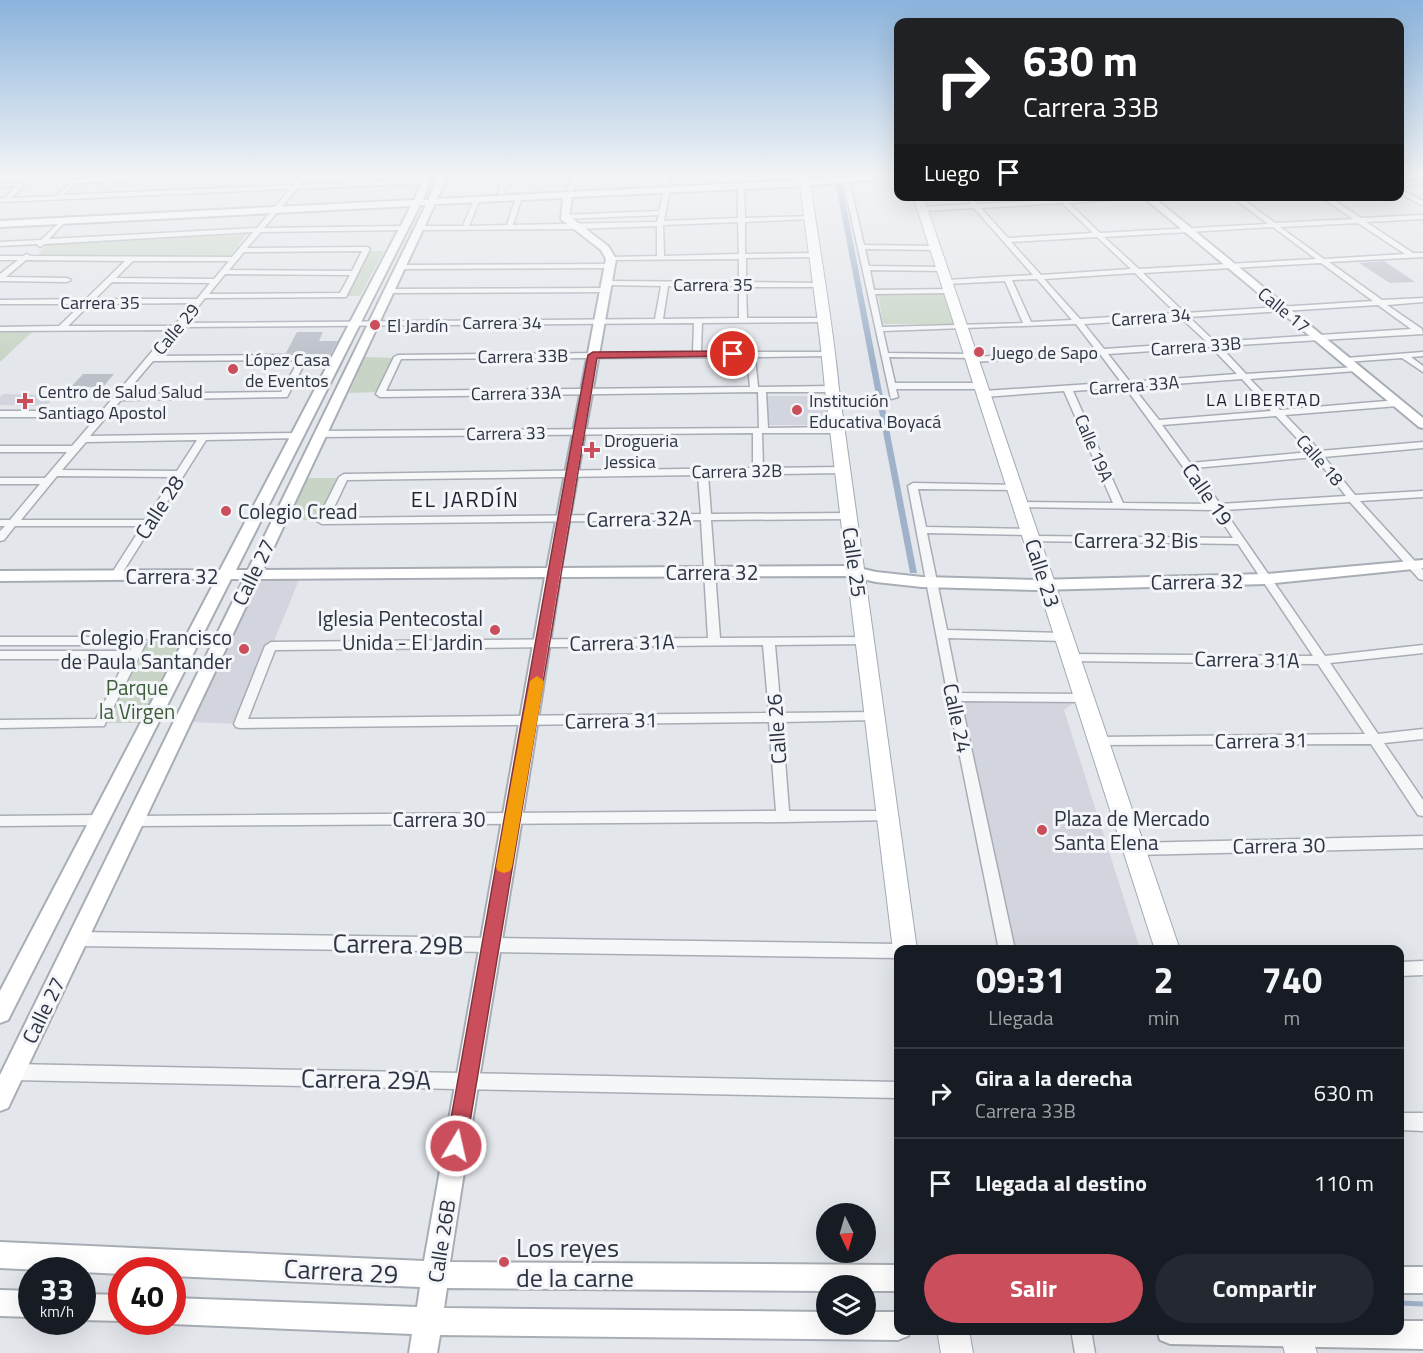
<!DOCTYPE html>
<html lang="es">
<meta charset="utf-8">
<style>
body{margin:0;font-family:"Titillium Web",sans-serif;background:#242831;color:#f1f3f6;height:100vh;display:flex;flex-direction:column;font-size:22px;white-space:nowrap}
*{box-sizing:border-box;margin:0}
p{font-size:20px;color:#9ea1a6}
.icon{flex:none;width:33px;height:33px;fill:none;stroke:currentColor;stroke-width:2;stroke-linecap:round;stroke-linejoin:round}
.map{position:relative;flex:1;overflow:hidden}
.side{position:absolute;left:894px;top:945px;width:510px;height:390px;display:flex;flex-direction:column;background:#171b24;border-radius:12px;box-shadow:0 6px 24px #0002}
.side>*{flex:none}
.banner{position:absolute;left:894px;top:18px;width:510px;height:183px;border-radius:12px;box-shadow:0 6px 24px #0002;background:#202124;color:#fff;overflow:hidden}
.needle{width:39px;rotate:175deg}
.buttons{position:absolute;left:816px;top:1203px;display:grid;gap:12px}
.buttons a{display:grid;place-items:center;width:60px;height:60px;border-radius:50%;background:#171b24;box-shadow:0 6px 24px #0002;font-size:30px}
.speed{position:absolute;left:18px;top:1257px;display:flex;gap:12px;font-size:30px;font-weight:700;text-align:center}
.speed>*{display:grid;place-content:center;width:78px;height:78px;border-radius:50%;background:#171b24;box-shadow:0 6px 24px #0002;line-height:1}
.speed small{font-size:15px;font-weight:400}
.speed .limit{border:9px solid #d22;background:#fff;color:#111}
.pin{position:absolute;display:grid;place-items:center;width:51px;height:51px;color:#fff;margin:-26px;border:3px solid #fff;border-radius:50%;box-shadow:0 2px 6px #0007}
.me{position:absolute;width:66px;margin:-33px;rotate:9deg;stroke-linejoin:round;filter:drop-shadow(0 0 4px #0008)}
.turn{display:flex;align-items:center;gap:21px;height:126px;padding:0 30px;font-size:27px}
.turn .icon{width:78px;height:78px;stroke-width:2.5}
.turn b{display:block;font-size:42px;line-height:51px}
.then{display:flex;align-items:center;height:57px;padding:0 30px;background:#0003;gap:12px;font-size:22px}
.eta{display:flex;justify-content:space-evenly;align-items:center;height:102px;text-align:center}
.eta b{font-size:36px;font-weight:700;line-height:42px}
.action{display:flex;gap:12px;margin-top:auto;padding:12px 30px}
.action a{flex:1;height:69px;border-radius:36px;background:#ca4e5b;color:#fff;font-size:24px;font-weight:700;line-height:69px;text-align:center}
.action a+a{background:#242831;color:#f1f3f6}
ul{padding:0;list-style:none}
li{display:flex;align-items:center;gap:18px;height:90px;padding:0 30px;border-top:2px solid #363941}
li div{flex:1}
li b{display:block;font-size:22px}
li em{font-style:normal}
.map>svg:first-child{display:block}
</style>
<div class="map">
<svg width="1423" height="1353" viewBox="0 0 1423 1353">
<rect width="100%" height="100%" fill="#e3e6eb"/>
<g fill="#d2d5dd">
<polygon points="3,394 56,395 46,406 0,405 0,397"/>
<polygon points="765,396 825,396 831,425 768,425"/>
<polygon points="301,575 240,724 191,722 252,576"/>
<polygon points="954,697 1085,698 1072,704 1064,710 1140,949 1007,949"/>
</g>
<g fill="#c8d4c5">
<polygon points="246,234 231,257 36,257 50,242"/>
<polygon points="369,251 384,251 360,296 345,296"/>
<polygon points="946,293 956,324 883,324 878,294"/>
<polygon points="0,332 32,332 0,362"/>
<polygon points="365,357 395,358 378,392 349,393"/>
<polygon points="308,478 342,478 320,520 288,520"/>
<polygon points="192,639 150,723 100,723 141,641"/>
</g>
<polygon fill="#a0b2c9" points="834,175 840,175 917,573 910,573"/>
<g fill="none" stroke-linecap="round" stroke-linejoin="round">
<g stroke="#a0b2c9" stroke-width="2">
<polyline points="868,175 873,175"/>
<polyline points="0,220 261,207"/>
</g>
<polyline stroke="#a0b2c9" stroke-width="5" points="1400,1303 1423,1304"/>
</g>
<g fill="#bbbfc8">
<polygon points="1384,261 1415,282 1390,283 1359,263"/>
<polygon points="297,332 323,332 319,341 338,341 330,355 286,353"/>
<polygon points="83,374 114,374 103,387 71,387"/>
</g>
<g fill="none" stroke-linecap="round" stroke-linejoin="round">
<g stroke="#a8adb5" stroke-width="3">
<g id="street">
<path d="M181,175H215L212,177L76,183L63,195L293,185L302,175H308L300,185L426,179L429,181L426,183L297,189L264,228L404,226L407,228L404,230L261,232L247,248L367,247L370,249L346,297L205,298L185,323L655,319L661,286L605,285L601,283L605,281L739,282V259L609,260L607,259L611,257L657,256V226L576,229L420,230L417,228L420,226H463L474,199L477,197L480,199L469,226L507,225L516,197L519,195L522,197L513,225L657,222L659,215L564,219L561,217L564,215L659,211L664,190L667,188L670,190L664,221L738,218V186L741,184L744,186L745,218L812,216L813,217L810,219L745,222V254L814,253L817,255L814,257L746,258V282L820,283L824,285L820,287H746L747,318H829V322L702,323L701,352H831V356H828L755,357L758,387L832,386L836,389L832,392H766L768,428L837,427L842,430L837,433H762L763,468L842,467L847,470L842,473L708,475L711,514L849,513L854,516L849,519L711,520L720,638L869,637L871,640L865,644L775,645L781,713L875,712L881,716L875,720L782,722L789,811H888L893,812L895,816L893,820L783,822L134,826L129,825L127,821L129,817L134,816L776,811L769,722L240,728L236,727L234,724L265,646L271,642L708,638L701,520L322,524L317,521L339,477L344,474L753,468V433L320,437L315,434L320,431L759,428L758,392L380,397L376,394L394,357L398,355L693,352L694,323L181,327L157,356L304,355L308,357L287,397L121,400L90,436L297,433L300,434V438L206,440L119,578L115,579L110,576L142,526H15L4,540L0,541V531L5,526H0V520H10L40,484H0V478H45L67,452H0V446H72L97,417H0V411H102L170,330L0,331V327L59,326L82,304H0V300L86,299L125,261L26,260L6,277L67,278L71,280L67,282L0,281V274L18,260H0V256H23L27,254L30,256L232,257L253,232L45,244L40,247L37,244L0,246V242L41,240L63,219L66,221L49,239L257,228L290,189L0,202V198H5L16,186L0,187V183H23V185L12,198L56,196L74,179ZM738,222L739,254L664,256L663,225ZM362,251L352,271L229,270L244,252ZM133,261H229L214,279L116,278ZM225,274L350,275L340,293L209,294ZM112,282L210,283L197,299H95ZM668,286H739V318L663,319ZM193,303L174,326H68L90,304ZM747,357L750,387L386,391L401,359ZM299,360L281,392L125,394L153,361ZM197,440L177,471L62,470L86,442ZM698,475L701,514L329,518L347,480ZM57,476L173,477L146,520H21ZM763,645L769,713L248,719L275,650Z"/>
<polygon points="504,175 510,175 504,193 501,195 498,193"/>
<polygon points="573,175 579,175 573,190 570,192 567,190"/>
<polygon points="664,175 670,175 668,185 665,187 662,185"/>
<path d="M846,178L849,180L864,245L935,246L938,248L935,250L865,249L869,266L942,267L946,269L942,271L870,270L874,290L950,289L954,291L950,293L875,294L882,327L1023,323L1005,281L947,284L943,282L947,280L1033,275L974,208L922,211L919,209L922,207L971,204L964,196H971L977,204L1058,200L1055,196H1062L1065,199L1161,196L1069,203L1100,233L1268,224L1231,196H1239L1275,223L1353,219L1320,196H1328L1361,218L1423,215V219L1366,222L1413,253H1423V257L1329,262L1382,300L1423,298V302L1387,305L1422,329L1423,334L1220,346L1246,374L1356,367L1360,369L1356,371L1250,379L1280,410L1398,400L1402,403L1398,406L1285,415L1320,451L1423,442V448L1324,457L1355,495L1423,491V497L1360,501L1423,570V580L1419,579L1350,502L1224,510L1325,656L1423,645V653L1330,663L1378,734L1423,729V739L1384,743L1423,800V816L1418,815L1371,744L1094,745L1093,742L1094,739L1099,737L1365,734L1318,664L1067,661L1065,658L1067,655L1071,654L1313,656L1238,544L1028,541L1027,539L1028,537L1032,536L1233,538L1214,510L1017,507V503L1021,502L1113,503L1064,391L984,397L980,394L984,391L1121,382L1100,354L973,362H970V358L889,357L895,383H982L986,386L982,389H896L898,397L891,399L843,180ZM1062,203L1093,233L1008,238L981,208ZM1358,223L1405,254L1324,259L1280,227ZM1273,227L1316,259L1139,269L1104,237ZM1097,237L1131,269L1041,275L1011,242ZM1321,263L1373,301L1185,313L1143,273ZM1135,273L1176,313L1080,319L1044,279ZM1037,279L1072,320L1031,322L1012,280ZM1378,305L1411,329L1215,342L1189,317ZM1181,318L1207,342L1104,349L1084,324ZM1076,324L1096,350L975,357V354H972L888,353L883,331ZM1211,347L1237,374L1130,382L1108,354ZM1242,379L1271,411L1159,420L1133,387ZM1125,387L1210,504L1123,503L1073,391ZM1276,416L1310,452L1190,463L1162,425ZM1315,457L1346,496L1220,504L1194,468Z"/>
<polygon points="1423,180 1423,184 1400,186 1400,182"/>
<polygon points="1400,189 1423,201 1423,206 1400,193"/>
<polygon points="609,264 613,266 612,268 402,269 398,267 402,265"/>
<polygon points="604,288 608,290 607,292 390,293 386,291 390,289"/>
<polygon points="1423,352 1423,356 1411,357 1423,366 1423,372 1402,358 1346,362 1342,360 1346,358"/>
<polygon points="913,483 1018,485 1018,489 1015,490 918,489 926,527 1030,529 1035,532 1030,535 927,533 947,630 1064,633 1070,637 1064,641 948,638 959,693 1085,694 1091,698 1085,702 961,701 1015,950 999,950 948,697 908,486"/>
<polygon points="0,637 141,637 147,641 104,726 0,728 0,720 96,719 126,659 0,659 0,651 130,651 133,645 0,645"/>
<polygon points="100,815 105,816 107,820 105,824 100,825 0,826 0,816"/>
<polygon points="1423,836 1423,848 1134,855 1129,853 1127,849 1129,845 1134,843"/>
<polygon points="77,932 898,944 903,946 905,950 898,950 898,958 77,946 72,944 69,939 72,934"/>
<polygon points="1423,961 1423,975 1400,976 1400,962"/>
<polygon points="13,1064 898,1082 898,1098 13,1080 7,1078 5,1072 7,1066"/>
<polygon points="1400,1113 1423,1113 1423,1131 1400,1130"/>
<polygon points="1071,1330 1091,1330 1095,1353 1075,1353"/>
</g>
</g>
<g stroke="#a8adb5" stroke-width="4">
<g id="secondary">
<path d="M425,175H433L423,200H428L440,175H448L437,199L898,175V177L805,186L572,197L569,216L608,246L616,259L561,568L850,566L876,572L922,577L1037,580L1266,574L1423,560V568L1266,584L1037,590L922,587L876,582L850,576L560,577C526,806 485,1033 450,1262L898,1265V1291H866V1286H826V1291L447,1288L444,1308L826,1312V1324H866V1312H898V1330H910L908,1336L898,1340L440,1335L437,1353H409L412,1334L172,1324L165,1322H172V1298L417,1307L420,1287L172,1276V1270H122V1274L0,1268V1242L424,1261L545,577L259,579L8,1108L0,1111V1075L244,579H231L8,1020L0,1023V991L216,579L0,581V571L220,570L411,206L0,227V221L414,200ZM563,198L561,219L601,250L606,259L547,568L263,570L435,204ZM420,205H426L248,570H236Z"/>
<polygon points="1142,196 1152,196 1423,418 1423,428 1419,427"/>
<rect x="1400" y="1267" width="23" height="26"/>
<polygon points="0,1290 32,1291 32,1317 0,1316"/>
<polygon points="82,1294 122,1295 122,1321 82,1320"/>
<polygon points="1400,1321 1423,1321 1423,1349 1170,1344 1160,1340 1157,1330 1400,1330"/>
</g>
</g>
<g stroke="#a3aab6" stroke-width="2">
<g id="primary">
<path d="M799,175H809C819,247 832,317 839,389L917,950H898V958L893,950L825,389C819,317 807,247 799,175Z"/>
<polygon points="913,196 923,196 1180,950 1155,950"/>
<polygon points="937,1330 969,1330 973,1353 941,1353"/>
<polygon points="1278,1330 1310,1330 1317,1353 1285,1353"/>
</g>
</g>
<use href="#street" fill="#f6f7f9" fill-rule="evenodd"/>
<use href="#secondary" fill="#fff" fill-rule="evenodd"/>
<use href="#primary" fill="#fff" fill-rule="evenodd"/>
</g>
<linearGradient id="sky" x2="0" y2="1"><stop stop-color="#8bb3dc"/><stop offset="0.48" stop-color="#f2f4f6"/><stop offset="1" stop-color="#f2f4f6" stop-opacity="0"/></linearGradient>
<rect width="1423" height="364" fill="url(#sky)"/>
<path fill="#ca4e5b" stroke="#83333b" stroke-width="1.5" d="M733,351L738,354L736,356L597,358C551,620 510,883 466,1146L463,1153L456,1156L449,1153L446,1146C494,882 538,618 588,355L593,352Z"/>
<polygon fill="#f59e0b" points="537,676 544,681 512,867 510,871 504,873 498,871 496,867 530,681"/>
<g fill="#ca4e5b" stroke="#f3f5f8" stroke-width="2">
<circle cx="375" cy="325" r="6"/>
<circle cx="979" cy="352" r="6"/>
<circle cx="233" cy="369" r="6"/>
<path d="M22 392h6v6h6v6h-6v6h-6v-6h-6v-6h6z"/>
<circle cx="797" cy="410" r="6"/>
<path d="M589 441h6v6h6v6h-6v6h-6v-6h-6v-6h6z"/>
<circle cx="226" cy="511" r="6"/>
<circle cx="495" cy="630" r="6"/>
<circle cx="244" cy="649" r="6"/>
<circle cx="1042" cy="830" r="6"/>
<circle cx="504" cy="1262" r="6"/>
</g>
<g text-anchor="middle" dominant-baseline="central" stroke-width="6" stroke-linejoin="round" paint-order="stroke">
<g font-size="18" fill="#2c3343" stroke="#f3f5f8">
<text x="713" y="284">Carrera 35</text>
<text x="100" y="302">Carrera 35</text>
<text transform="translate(1284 310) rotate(39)">Calle 17</text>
<text transform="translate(1151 317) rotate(-4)">Carrera 34</text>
<text x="502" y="322">Carrera 34</text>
<text transform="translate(176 329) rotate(-50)">Calle 29</text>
<text transform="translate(1196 346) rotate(-4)">Carrera 33B</text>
<text transform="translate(523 356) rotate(-1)">Carrera 33B</text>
<text transform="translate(1134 385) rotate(-4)">Carrera 33A</text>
<text transform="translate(516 393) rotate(-1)">Carrera 33A</text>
<text transform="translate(506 433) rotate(-1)">Carrera 33</text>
<text transform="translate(1094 448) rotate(67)">Calle 19A</text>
<text transform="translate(1320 460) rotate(49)">Calle 18</text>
<text transform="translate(737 471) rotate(-1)">Carrera 32B</text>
</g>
<g font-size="18" fill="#2c3343" stroke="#f3f5f8" text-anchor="start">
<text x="387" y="325">El Jardín</text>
<text x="991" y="352">Juego de Sapo</text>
<text x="245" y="359">López Casa<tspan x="245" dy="21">de Eventos</tspan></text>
<text x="38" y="391">Centro de Salud Salud<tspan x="38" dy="21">Santiago Apostol</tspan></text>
<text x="809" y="400">Institución<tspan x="809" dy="21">Educativa Boyacá</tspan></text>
<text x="604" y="440">Drogueria<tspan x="604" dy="21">Jessica</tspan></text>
</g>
<g font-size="18" letter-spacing="1.5" fill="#1e2434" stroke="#f3f5f8">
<text x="1264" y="399">LA LIBERTAD</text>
</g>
<g font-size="21" fill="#2c3343" stroke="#f3f5f8">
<text transform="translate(1208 494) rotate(55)">Calle 19</text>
<text transform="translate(159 507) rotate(-57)">Calle 28</text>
<text transform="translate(639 518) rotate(-1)">Carrera 32A</text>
<text x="1136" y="540">Carrera 32 Bis</text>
<text transform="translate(855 562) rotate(82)">Calle 25</text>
<text transform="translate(253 572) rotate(-64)">Calle 27</text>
<text x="712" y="572">Carrera 32</text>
<text transform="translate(1043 573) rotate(72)">Calle 23</text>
<text x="172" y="576">Carrera 32</text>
<text transform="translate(1197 581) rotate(-1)">Carrera 32</text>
<text transform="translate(622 642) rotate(-1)">Carrera 31A</text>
<text transform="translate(1247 659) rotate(1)">Carrera 31A</text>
<text transform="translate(958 718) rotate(78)">Calle 24</text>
<text transform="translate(611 720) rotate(-1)">Carrera 31</text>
<text transform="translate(776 729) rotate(-94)">Calle 26</text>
<text transform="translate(1261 740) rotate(-1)">Carrera 31</text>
<text x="439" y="819">Carrera 30</text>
<text transform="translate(1279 845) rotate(-1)">Carrera 30</text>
<text transform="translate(43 1010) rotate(-64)">Calle 27</text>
<text transform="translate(441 1241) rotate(-81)">Calle 26B</text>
</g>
<g font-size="21" fill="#2c3343" stroke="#f3f5f8" text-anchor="start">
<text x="238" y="511">Colegio Cread</text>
<text x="483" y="618" text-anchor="end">Iglesia Pentecostal<tspan x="483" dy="24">Unida - El Jardin</tspan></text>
<text x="232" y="637" text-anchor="end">Colegio Francisco<tspan x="232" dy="24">de Paula Santander</tspan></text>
<text x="1054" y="818">Plaza de Mercado<tspan x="1054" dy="24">Santa Elena</tspan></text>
</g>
<g font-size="21" fill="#3e5e39" stroke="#f3f5f8">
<text x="137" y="687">Parque<tspan x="137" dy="24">la Virgen</tspan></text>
</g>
<g font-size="22" letter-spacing="1.5" fill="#1e2434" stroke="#f3f5f8">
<text x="465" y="499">EL JARDÍN</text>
</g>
<g font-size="26" fill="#2c3343" stroke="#f3f5f8">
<text transform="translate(398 944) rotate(1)">Carrera 29B</text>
<text transform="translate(366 1079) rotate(1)">Carrera 29A</text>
<text transform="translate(341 1271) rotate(3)">Carrera 29</text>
</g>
<g font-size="26" fill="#2c3343" stroke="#f3f5f8" text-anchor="start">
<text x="516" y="1247">Los reyes<tspan x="516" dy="30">de la carne</tspan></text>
</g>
</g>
</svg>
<div class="buttons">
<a><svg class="needle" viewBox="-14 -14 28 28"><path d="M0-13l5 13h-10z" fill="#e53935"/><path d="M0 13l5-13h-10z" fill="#9ea1a6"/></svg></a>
<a><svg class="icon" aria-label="layers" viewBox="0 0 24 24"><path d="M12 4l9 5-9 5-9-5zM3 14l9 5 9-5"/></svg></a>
</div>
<div class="speed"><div>33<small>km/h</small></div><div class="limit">40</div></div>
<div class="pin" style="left:733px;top:354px;background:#d93025"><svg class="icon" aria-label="arrive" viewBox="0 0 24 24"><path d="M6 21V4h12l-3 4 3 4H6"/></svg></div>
<svg class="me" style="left:456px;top:1146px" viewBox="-20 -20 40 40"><circle r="17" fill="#ca4e5b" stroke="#fff" stroke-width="3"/><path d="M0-11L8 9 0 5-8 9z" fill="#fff"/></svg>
<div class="banner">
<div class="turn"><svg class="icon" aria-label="right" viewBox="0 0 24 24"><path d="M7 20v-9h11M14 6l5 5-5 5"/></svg><div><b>630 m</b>Carrera 33B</div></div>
<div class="then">Luego<svg class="icon" aria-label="arrive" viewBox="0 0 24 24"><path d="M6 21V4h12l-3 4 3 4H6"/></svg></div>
</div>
<section class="side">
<div class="eta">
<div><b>09:31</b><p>Llegada</p></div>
<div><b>2</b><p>min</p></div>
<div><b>740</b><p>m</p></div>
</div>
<ul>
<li><svg class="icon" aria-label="right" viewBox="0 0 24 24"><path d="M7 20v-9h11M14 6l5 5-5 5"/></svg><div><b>Gira a la derecha</b><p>Carrera 33B</p></div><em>630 m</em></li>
<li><svg class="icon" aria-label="arrive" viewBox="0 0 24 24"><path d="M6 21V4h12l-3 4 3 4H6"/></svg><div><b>Llegada al destino</b></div><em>110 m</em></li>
</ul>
<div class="action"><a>Salir</a><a>Compartir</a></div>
</section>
</div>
